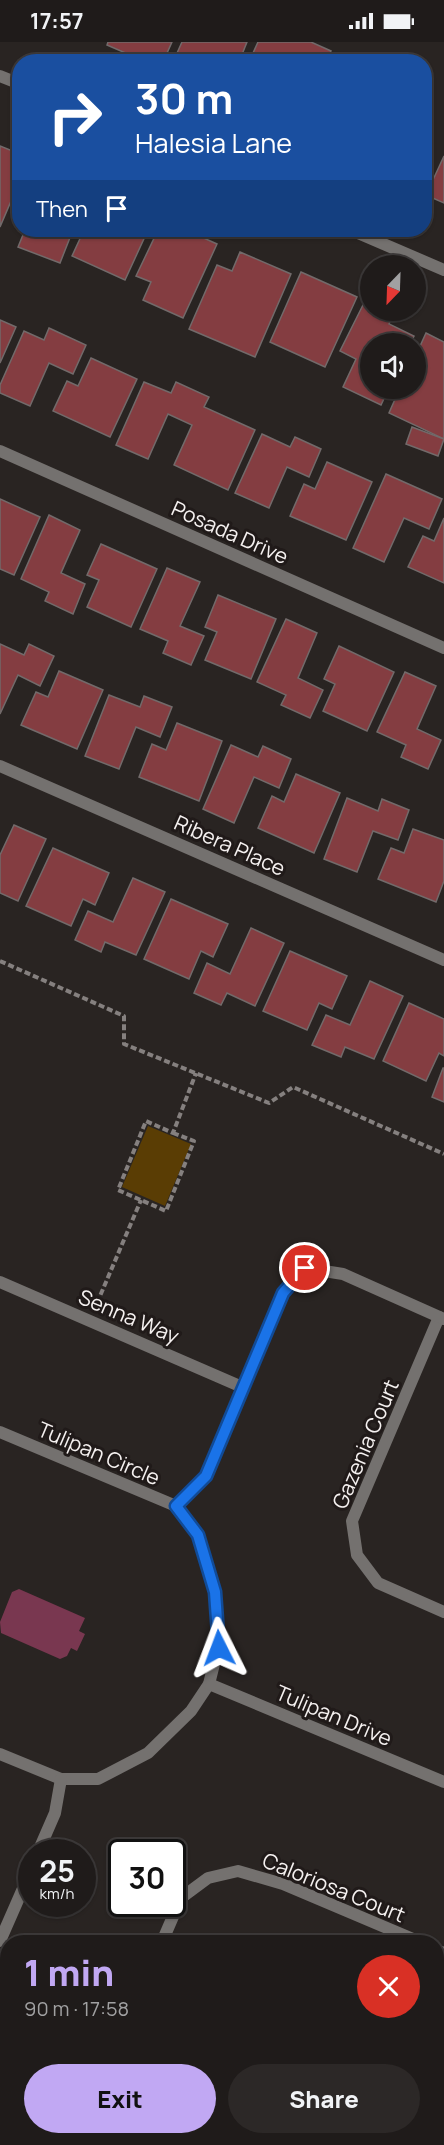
<!DOCTYPE html>
<meta charset="utf-8">
<style>
body{margin:0;font-family:Manrope,sans-serif;background:#2c2827;color:#f1f3f6;height:100vh;display:flex;flex-direction:column;font-size:22px;white-space:nowrap}
*{box-sizing:border-box;margin:0}
p{font-size:20px;color:#a1a1a2}
.icon{flex:none;width:33px;height:33px;fill:none;stroke:currentColor;stroke-width:2;stroke-linecap:round;stroke-linejoin:round}
.map{position:relative;flex:1;overflow:hidden}
.drawer{position:absolute;left:0px;top:1893px;width:444px;height:210px;display:flex;flex-direction:column;background:#1f1b1a;border-radius:24px 24px 0 0;box-shadow:0 2px 4px #0004,0 0 0 2px #3c3939}
.drawer>*{flex:none}
.guide{position:absolute;left:12px;top:12px;width:420px;height:183px;border-radius:24px;box-shadow:0 2px 4px #0004,0 0 0 2px #3c3939;background:#1a4fa0;color:#fff;overflow:hidden}
.needle{width:39px;rotate:203deg}
.controls{position:absolute;left:360px;top:213px;display:grid;gap:12px}
.controls a{display:grid;place-items:center;width:66px;height:66px;border-radius:50%;background:#1f1b1a;box-shadow:0 2px 4px #0004,0 0 0 2px #3c3939;font-size:30px}
.speed{position:absolute;left:18px;top:1797px;display:flex;gap:12px;font-size:30px;font-weight:700;text-align:center}
.speed>*{display:grid;place-content:center;width:78px;height:78px;border-radius:50%;background:#1f1b1a;box-shadow:0 2px 4px #0004,0 0 0 2px #3c3939;line-height:1}
.speed small{font-size:15px;font-weight:400}
.speed .limit{border:3px solid #111;border-radius:9px;background:#fff;color:#111}
.pin{position:absolute;display:grid;place-items:center;width:51px;height:51px;color:#fff;margin:-26px;border:3px solid #fff;border-radius:50%;box-shadow:0 2px 6px #0007}
.me{position:absolute;width:66px;margin:-33px;rotate:357deg;stroke-linejoin:round;filter:drop-shadow(0 0 4px #0008)}
.turn{display:flex;align-items:center;gap:21px;height:126px;padding:0 24px;font-size:27px}
.turn .icon{width:78px;height:78px;stroke-width:2.5}
.turn b{display:block;font-size:42px;line-height:51px}
.then{display:flex;align-items:center;height:57px;padding:0 24px;background:#0003;gap:12px;font-size:22px}
.round{display:grid;place-items:center;flex:none;width:63px;height:63px;border-radius:32px;background:#2c2827}
.headline{display:flex;align-items:center;justify-content:space-between;height:102px;padding:0 24px}
h1{font-size:36px;font-weight:800;line-height:45px;color:#c1a8f3}
.primary-button{display:flex;gap:12px;margin-top:auto;padding:12px 24px}
.primary-button a{flex:1;height:69px;border-radius:36px;background:#c1a8f3;color:#111;font-size:24px;font-weight:800;line-height:69px;text-align:center}
.primary-button a+a{background:#2c2827;color:#f1f3f6}
.status{display:flex;justify-content:space-between;align-items:center;height:42px;padding:0 30px;background:#1f1b1a;direction:ltr}
.status svg{height:16px;fill:currentColor}
.map>svg:first-child{display:block}
</style>
<div class="status"><b>17:57</b><svg viewBox="0 0 49 12"><path d="M0 12V9h3v3zM5 12V6h3v6zM10 12V3h3v9zM15 12V0h3v12zM26 1h20v11H26zM47 4h2v5h-2z"/></svg></div>
<div class="map">
<svg width="444" height="2103" viewBox="0 0 444 2103">
<rect width="100%" height="100%" fill="#292422"/>
<polygon fill="#5a3d04" points="148,1084 191,1102 165,1164 122,1145"/>
<polygon fill="#793750" points="19,1547 85,1576 79,1589 85,1592 77,1609 71,1606 67,1614 60,1617 1,1591 0,1580 12,1550"/>
<g fill="#843d41" stroke="#726a6a" stroke-width="1.5">
<polygon points="108,0 172,0 163,20 132,20 135,15 107,3"/>
<polygon points="182,0 247,0 239,20 173,20"/>
<polygon points="258,0 311,0 331,9 326,20 249,20"/>
<polygon points="0,104 20,112 20,138 0,185"/>
<polygon points="444,114 444,161 426,153"/>
<polygon points="25,188 73,188 60,221 18,205"/>
<polygon points="84,188 148,188 125,238 72,214"/>
<polygon points="158,188 191,188 190,190 217,202 183,276 143,258 151,240 136,234"/>
<polygon points="240,210 291,232 255,315 189,287 217,223 232,229"/>
<polygon points="301,230 357,255 325,325 270,300"/>
<polygon points="365,259 370,262 370,268 385,268 393,273 389,282 414,294 410,302 370,302 370,346 389,346 381,363 343,345 356,317 340,309"/>
<polygon points="0,278 16,285 0,321"/>
<polygon points="49,286 86,303 73,332 49,321 30,364 0,351 0,343 24,289 44,298"/>
<polygon points="426,291 444,300 444,397 389,371 400,346 416,346 416,313"/>
<polygon points="91,316 137,337 110,395 53,369 67,339 78,344"/>
<polygon points="144,340 171,351 176,340 209,355 204,365 255,388 228,448 174,423 192,383 168,372 148,417 116,403"/>
<polygon points="412,385 444,397 438,414 406,402"/>
<polygon points="262,392 290,405 295,395 321,407 309,435 287,425 269,466 235,451"/>
<polygon points="327,420 372,440 346,498 290,474 304,442 315,447"/>
<polygon points="386,432 442,457 429,487 404,476 384,520 353,506"/>
<polygon points="0,457 40,475 14,533 0,527"/>
<polygon points="49,473 80,488 61,531 85,542 73,572 45,559 49,550 21,537"/>
<polygon points="444,476 444,541 408,525 423,494 434,499"/>
<polygon points="101,502 157,527 131,585 87,565 99,538 87,533"/>
<polygon points="167,526 200,540 180,584 204,594 191,623 163,611 168,599 140,587"/>
<polygon points="218,553 276,577 251,637 205,618 217,590 205,585"/>
<polygon points="286,577 317,591 298,636 323,648 310,676 281,663 286,653 257,640"/>
<polygon points="0,602 24,613 29,602 54,614 40,644 18,633 0,672"/>
<polygon points="339,604 394,630 367,689 323,669 335,642 324,637"/>
<polygon points="59,629 103,648 77,707 21,683 36,650 48,655"/>
<polygon points="405,630 436,644 417,687 441,698 428,727 401,715 406,703 377,690"/>
<polygon points="109,653 140,665 144,654 172,665 160,695 136,685 119,727 85,714"/>
<polygon points="177,681 222,699 199,759 139,735 152,702 166,708"/>
<polygon points="231,703 258,715 263,704 291,717 279,746 254,735 234,781 203,767"/>
<polygon points="296,732 340,751 314,811 258,786 272,754 284,760"/>
<polygon points="347,756 378,769 382,757 409,768 398,798 373,789 357,830 324,817"/>
<polygon points="14,783 46,797 18,859 0,851 0,813"/>
<polygon points="413,787 444,798 444,839 436,860 378,837 391,806 404,811"/>
<polygon points="53,806 109,831 95,863 83,857 71,884 26,864"/>
<polygon points="133,836 165,850 136,913 105,900 101,910 75,898 88,869 113,880"/>
<polygon points="171,857 228,882 213,915 201,909 189,937 144,917"/>
<polygon points="251,886 284,901 255,964 227,951 221,963 194,951 207,921 230,932"/>
<polygon points="290,909 347,934 332,967 319,961 307,988 263,969"/>
<polygon points="370,939 403,954 374,1017 345,1005 341,1015 312,1003 326,973 350,983"/>
<polygon points="409,961 444,977 444,1014 439,1011 426,1039 383,1019"/>
<polygon points="443,1026 444,1026 444,1060 432,1055"/>
</g>
<g fill="none" stroke-linecap="round" stroke-linejoin="round">
<g stroke="#85807f" stroke-width="4" stroke-dasharray="6 3" stroke-linecap="butt">
<polyline points="0,919 124,974 124,1002 269,1061 293,1045 444,1112"/>
<polyline points="173,1091 194,1099 166,1169 118,1148 146,1079 173,1091 196,1031"/>
<polyline points="97,1261 141,1158"/>
</g>
<g stroke="#74716f" stroke-width="12">
<polyline points="0,34 20,42"/>
<polyline points="351,188 444,228"/>
<polyline points="0,409 444,606"/>
<polyline points="0,724 444,918"/>
<polyline points="0,1240 242,1345"/>
<polyline points="439,1275 352,1479 357,1513 378,1541 444,1570"/>
<polyline points="0,1390 176,1464 198,1493 215,1550 218,1606 209,1642 191,1669 148,1711 98,1737 61,1737 0,1712"/>
<polyline points="176,1464 206,1434 283,1251 305,1226 343,1232 444,1277"/>
<polyline points="209,1642 444,1740"/>
<polyline points="38,1810 55,1771 61,1737"/>
<polyline points="0,1899 32,1826"/>
<polyline points="162,1900 181,1856 208,1836 238,1829 283,1842 420,1900"/>
<polyline points="436,1908 444,1911"/>
<polyline points="436,1965 444,1948"/>
<polyline points="0,2018 8,2022"/>
<polyline points="181,2096 198,2103"/>
<polyline points="376,2103 379,2096"/>
</g>
</g>
<g fill="none" stroke-linecap="round" stroke-linejoin="round">
<g stroke="#114b97" stroke-width="15">
<polyline id="route" points="219,1606 215,1550 198,1493 176,1464 206,1434 283,1251 305,1226"/>
</g>
<use href="#route" stroke="#1a73e8" stroke-width="10"/>
</g>
<g text-anchor="middle" dominant-baseline="central" stroke-width="6" stroke-linejoin="round" paint-order="stroke">
<g font-size="21" fill="#f5f1f0" stroke="#201a19">
<text transform="translate(230 490) rotate(24)">Posada Drive</text>
<text transform="translate(230 803) rotate(24)">Ribera Place</text>
<text transform="translate(129 1274) rotate(23)">Senna Way</text>
<text transform="translate(365 1402) rotate(-67)">Gazenia Court</text>
<text transform="translate(99 1411) rotate(23)">Tulipan Circle</text>
<text transform="translate(334 1673) rotate(23)">Tulipan Drive</text>
<text transform="translate(334 1845) rotate(22)">Caloriosa Court</text>
</g>
</g>
</svg>
<div class="controls">
<a><svg class="needle" viewBox="-14 -14 28 28"><path d="M0-13l5 13h-10z" fill="#e53935"/><path d="M0 13l5-13h-10z" fill="#a1a1a2"/></svg></a>
<a><svg class="icon" aria-label="sound" viewBox="0 0 24 24"><path d="M4 9h4l5-4v14l-5-4H4zM17 9q2 3 0 6"/></svg></a>
</div>
<div class="speed"><div>25<small>km/h</small></div><div class="limit">30</div></div>
<div class="pin" style="left:305px;top:1226px;background:#d93025"><svg class="icon" aria-label="arrive" viewBox="0 0 24 24"><path d="M6 21V4h12l-3 4 3 4H6"/></svg></div>
<svg class="me" style="left:219px;top:1606px" viewBox="-20 -20 40 40"><path d="M0-17L14 15 0 8-14 15z" fill="#1a73e8" stroke="#fff" stroke-width="4"/></svg>
<div class="guide">
<div class="turn"><svg class="icon" aria-label="right" viewBox="0 0 24 24"><path d="M7 20v-9h11M14 6l5 5-5 5"/></svg><div><b>30 m</b>Halesia Lane</div></div>
<div class="then">Then<svg class="icon" aria-label="arrive" viewBox="0 0 24 24"><path d="M6 21V4h12l-3 4 3 4H6"/></svg></div>
</div>
<section class="drawer">
<div class="headline"><div><h1>1 min</h1><p>90 m · 17:58</p></div><a class="round" style="background:#d93025;color:#fff"><svg class="icon" aria-label="close" viewBox="0 0 24 24"><path d="M6 6l12 12M18 6L6 18"/></svg></a></div>
<div class="primary-button"><a>Exit</a><a>Share</a></div>
</section>
</div>
